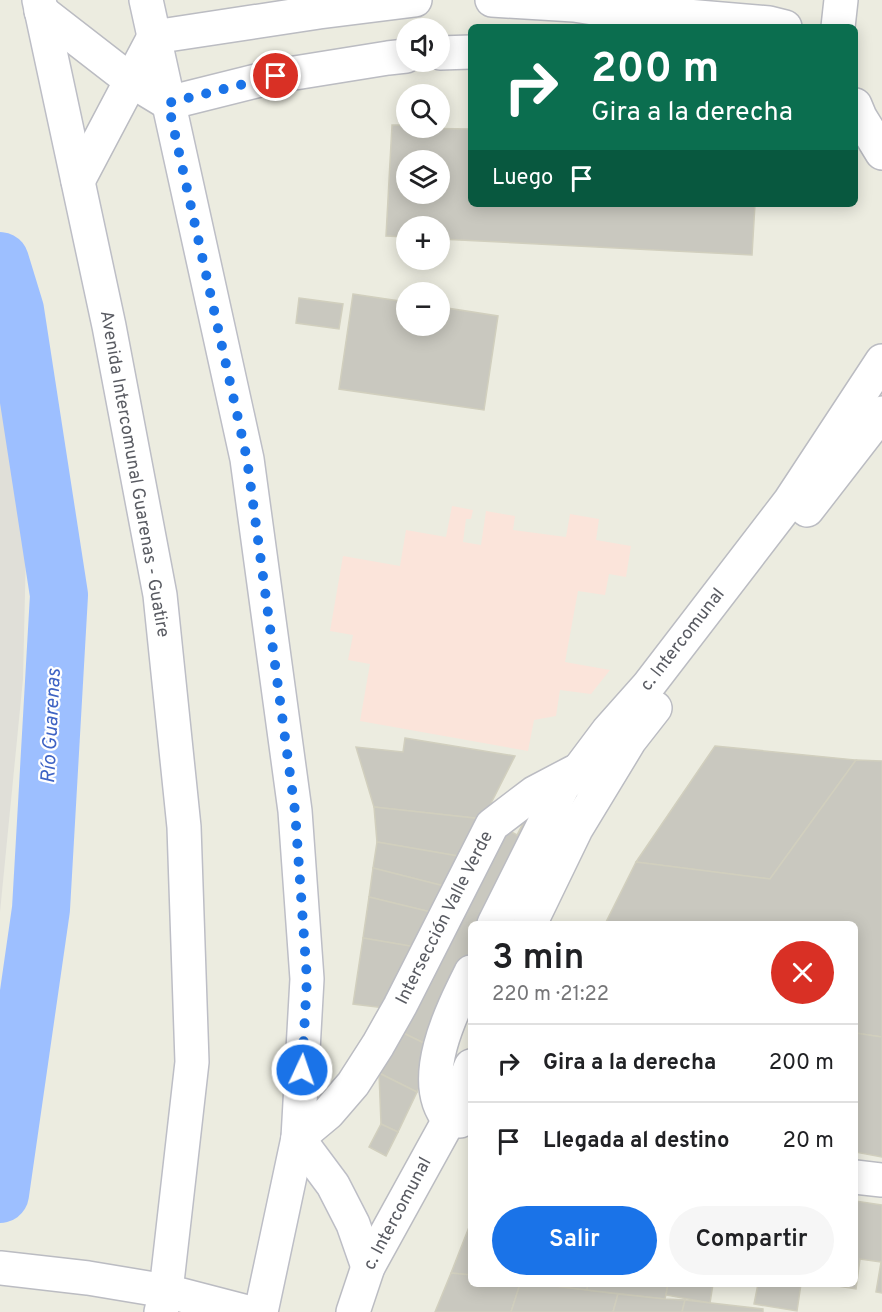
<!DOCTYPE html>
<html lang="es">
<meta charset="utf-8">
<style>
body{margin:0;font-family:Overpass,sans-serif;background:#f6f6f6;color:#202124;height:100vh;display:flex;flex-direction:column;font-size:22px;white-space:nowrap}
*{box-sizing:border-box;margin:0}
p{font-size:20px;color:#757577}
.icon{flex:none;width:33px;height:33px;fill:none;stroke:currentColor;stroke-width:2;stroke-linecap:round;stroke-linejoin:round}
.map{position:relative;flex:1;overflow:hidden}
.drawer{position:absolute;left:468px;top:921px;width:390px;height:366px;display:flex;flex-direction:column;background:#fff;border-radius:9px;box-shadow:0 3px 15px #0003}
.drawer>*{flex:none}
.top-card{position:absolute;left:468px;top:24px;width:390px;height:183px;border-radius:9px;box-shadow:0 3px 15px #0003;background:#0b6e4f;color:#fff;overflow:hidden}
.controls{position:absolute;left:396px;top:18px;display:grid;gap:12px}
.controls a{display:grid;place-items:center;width:54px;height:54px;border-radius:50%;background:#fff;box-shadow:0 3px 15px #0003;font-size:30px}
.pin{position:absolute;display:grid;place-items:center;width:51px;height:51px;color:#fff;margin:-26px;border:3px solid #fff;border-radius:50%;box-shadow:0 2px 6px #0007}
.me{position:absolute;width:66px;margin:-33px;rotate:3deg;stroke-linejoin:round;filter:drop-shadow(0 0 4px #0008)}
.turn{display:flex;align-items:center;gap:21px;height:126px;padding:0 24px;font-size:27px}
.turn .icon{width:78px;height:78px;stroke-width:2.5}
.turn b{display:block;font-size:42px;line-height:51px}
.then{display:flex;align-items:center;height:57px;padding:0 24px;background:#0003;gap:12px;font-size:22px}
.round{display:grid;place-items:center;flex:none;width:63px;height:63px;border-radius:32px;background:#f6f6f6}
.overview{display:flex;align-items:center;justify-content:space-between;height:102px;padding:0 24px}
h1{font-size:36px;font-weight:600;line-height:45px}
.primary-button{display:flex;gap:12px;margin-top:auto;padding:12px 24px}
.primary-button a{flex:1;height:69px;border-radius:36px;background:#1a73e8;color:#fff;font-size:24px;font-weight:600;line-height:69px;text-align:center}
.primary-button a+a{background:#f6f6f6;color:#202124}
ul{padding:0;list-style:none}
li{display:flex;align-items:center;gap:18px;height:78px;padding:0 24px;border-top:2px solid #e0e0e0}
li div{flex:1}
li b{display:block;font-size:22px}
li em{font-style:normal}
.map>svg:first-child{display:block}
</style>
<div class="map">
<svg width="882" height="1312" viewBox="0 0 882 1312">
<rect width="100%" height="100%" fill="#ecece0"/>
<polygon fill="#e0dfd8" points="0,383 8,409 26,550 23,679 0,912"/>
<polygon fill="#fbe4da" points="452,506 473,510 471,519 466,519 463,542 481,545 486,511 515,516 513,530 566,537 570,514 599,519 596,540 631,546 626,577 609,574 605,595 578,591 565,662 610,670 591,694 560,690 556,716 534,720 528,751 360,721 370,664 348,660 353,635 330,631 343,556 400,566 406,530 446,537"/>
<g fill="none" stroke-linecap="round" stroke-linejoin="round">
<polyline stroke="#9dbfff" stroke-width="58" points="0,261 15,310 59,595 41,909 0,1194"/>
</g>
<g fill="#c9c8bf" stroke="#d1cfbe" stroke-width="1.5" fill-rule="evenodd">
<path d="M392,125H406V128L471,129V204H755L752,255L440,239V226H406V237L386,236ZM406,160H440V194H406Z"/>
<polygon points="353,294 406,302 406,326 440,326 440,307 498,316 484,410 339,389"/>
<polygon points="299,298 343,304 339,329 296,323"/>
<polygon points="405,738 515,756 483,819 374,807 356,747 403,752"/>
<polygon points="715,746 856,760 770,879 636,862"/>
<polygon points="856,760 882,761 882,1037 855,1033 855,924 605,924 636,862 770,879"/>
<polygon points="374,807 483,819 464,857 377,842"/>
<polygon points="525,819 538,825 488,924 471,924 471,959 428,1045 399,1031 508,830 517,835"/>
<polygon points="377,842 464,857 448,887 373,868"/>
<polygon points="373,868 448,887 435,913 369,897"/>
<polygon points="369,897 435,913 416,947 363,938"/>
<polygon points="363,938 416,947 385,1008 353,1004"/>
<polygon points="399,1031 428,1045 429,1067 417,1092 379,1073"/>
<polygon points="855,1033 882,1037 882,1157 855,1152"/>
<polygon points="379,1073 417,1092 398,1132 381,1124"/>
<polygon points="381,1124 398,1132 386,1156 369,1147"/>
<polygon points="855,1201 882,1205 882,1293 876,1292 881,1262 860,1259 856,1289 825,1284 855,1284"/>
<polygon points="471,1222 471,1275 451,1273"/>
<polygon points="451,1273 471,1275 471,1284 520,1284 511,1312 435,1312"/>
<polygon points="520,1284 539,1284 618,1294 613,1312 511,1312"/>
<polygon points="539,1284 588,1284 587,1290"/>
<polygon points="588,1284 668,1284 665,1299 587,1290"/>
<polygon points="668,1284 713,1284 710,1303 666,1295"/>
<polygon points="758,1284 801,1284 797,1311 754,1304"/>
<polygon points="618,1294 665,1299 685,1300 682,1312 613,1312"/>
<polygon points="685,1300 763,1309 763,1312 682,1312"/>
</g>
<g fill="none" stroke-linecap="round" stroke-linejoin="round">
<g stroke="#bbbcc2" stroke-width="36">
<g id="minor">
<polyline points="492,0 574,5 625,13 687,16 769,23 785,27"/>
<polyline points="41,11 130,80 168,103 276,76 388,58 406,56"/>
<polyline points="838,27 841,0"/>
<polyline points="440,53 471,52"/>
<polyline points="855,105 860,117 882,153"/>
<polyline points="78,181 154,37 319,12 415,0"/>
<polyline points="807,510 882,413"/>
<polyline points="494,924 563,786 578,771 608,731 648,686 790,501 882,361"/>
<polyline points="530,924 576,829 630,740 655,708"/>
<path d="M460,1121L449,1120C416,1081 452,1010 471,972"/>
<polyline points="298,1138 328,1113 353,1084 378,1045 400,1006 492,825 534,793 574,772"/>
<polyline points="855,1177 882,1180"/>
<polyline points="0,1268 88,1278 166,1291 247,1312"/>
<polyline points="353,1312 368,1267 449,1120 471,1066"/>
</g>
</g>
<g stroke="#bdbec6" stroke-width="36">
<g id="secondary">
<polyline points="39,0 109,326 160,595 184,827 192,1062 166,1291 161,1312"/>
<polyline points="146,0 247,459 295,811 307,979 298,1138 261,1312"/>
<polyline points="298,1138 333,1185 353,1224 368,1267"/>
</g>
</g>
<use href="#minor" stroke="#fff" stroke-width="33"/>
<use href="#secondary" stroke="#fff" stroke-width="33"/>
</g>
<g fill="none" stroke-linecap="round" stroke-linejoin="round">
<polyline stroke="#1a73e8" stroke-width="10" stroke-dasharray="0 18" points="276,76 168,103 247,459 295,811 307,979 302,1070"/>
</g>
<g text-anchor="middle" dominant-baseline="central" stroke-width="4.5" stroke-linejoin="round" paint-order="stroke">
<g font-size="18" fill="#595b62" stroke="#fff">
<text transform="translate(134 474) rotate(80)">Avenida Intercomunal Guarenas - Guatire</text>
<text transform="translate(683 640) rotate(-52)">c. Intercomunal</text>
<text transform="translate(445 918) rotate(-63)">Intersección Valle Verde</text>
<text transform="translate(398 1214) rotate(-62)">c. Intercomunal</text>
</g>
<g font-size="20" font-style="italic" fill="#3e63c4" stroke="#fff">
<text transform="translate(52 726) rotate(-87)">Río Guarenas</text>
</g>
</g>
</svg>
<div class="controls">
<a><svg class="icon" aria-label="sound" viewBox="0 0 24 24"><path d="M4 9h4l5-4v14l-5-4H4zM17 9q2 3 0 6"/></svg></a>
<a><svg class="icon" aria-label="search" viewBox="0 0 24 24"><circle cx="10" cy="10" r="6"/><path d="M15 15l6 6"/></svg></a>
<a><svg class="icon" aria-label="layers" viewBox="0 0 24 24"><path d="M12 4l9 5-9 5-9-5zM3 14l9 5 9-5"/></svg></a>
<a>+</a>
<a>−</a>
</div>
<div class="pin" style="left:276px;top:76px;background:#d93025"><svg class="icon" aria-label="arrive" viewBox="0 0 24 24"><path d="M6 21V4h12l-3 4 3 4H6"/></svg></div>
<svg class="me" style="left:302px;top:1070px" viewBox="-20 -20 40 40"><circle r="17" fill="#1a73e8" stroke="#fff" stroke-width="3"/><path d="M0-11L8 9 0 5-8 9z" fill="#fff"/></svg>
<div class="top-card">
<div class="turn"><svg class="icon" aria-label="right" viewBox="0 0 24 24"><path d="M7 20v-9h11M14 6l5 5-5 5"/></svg><div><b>200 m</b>Gira a la derecha</div></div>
<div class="then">Luego<svg class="icon" aria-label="arrive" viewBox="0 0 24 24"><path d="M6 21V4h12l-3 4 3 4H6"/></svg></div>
</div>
<section class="drawer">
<div class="overview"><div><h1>3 min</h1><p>220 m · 21:22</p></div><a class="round" style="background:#d93025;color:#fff"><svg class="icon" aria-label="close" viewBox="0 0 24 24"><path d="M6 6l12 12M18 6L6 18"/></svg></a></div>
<ul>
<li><svg class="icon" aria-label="right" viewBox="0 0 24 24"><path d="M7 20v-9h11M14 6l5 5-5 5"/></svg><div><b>Gira a la derecha</b></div><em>200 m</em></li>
<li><svg class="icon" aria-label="arrive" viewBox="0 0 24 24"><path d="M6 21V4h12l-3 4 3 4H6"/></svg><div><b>Llegada al destino</b></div><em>20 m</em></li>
</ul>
<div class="primary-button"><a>Salir</a><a>Compartir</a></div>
</section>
</div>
